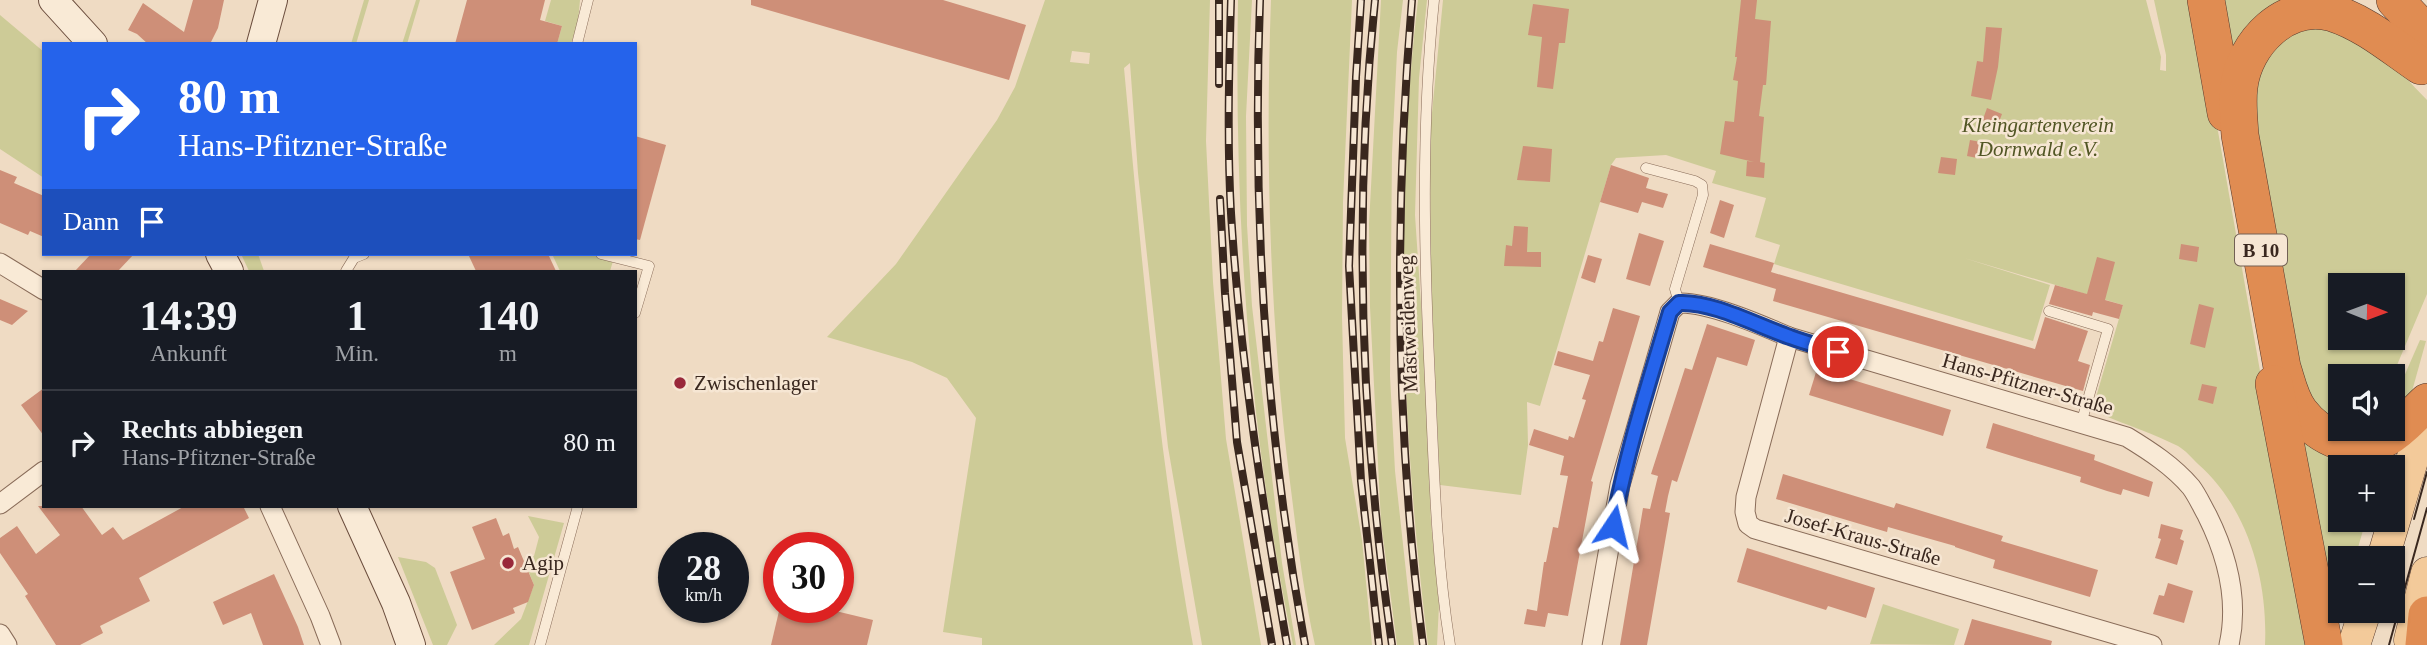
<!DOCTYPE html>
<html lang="de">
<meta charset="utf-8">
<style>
body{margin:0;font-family:Georgia,serif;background:#242831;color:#f1f3f6;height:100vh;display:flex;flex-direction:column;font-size:26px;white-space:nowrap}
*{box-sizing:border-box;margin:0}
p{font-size:23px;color:#9ea1a6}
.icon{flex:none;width:38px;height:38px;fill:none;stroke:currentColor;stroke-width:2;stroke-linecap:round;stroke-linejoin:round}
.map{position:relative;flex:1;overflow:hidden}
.details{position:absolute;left:42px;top:270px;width:595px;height:238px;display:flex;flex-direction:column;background:#171b24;border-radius:0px;box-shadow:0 2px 5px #0004}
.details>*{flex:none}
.top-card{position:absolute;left:42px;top:42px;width:595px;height:214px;border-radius:0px;box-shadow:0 2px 5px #0004;background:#2563eb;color:#fff;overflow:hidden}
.needle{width:46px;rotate:91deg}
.fabs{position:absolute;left:2328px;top:273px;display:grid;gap:14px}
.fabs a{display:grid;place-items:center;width:77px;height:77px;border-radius:0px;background:#171b24;box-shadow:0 2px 5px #0004;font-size:35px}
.speed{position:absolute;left:658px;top:532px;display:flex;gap:14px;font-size:35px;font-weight:700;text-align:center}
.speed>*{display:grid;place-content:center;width:91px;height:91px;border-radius:50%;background:#171b24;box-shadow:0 2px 5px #0004;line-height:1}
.speed small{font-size:18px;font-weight:400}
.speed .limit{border:10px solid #d22;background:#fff;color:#111}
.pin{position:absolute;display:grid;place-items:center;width:60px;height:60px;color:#fff;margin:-30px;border:4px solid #fff;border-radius:50%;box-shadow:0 2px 7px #0007}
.me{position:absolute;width:77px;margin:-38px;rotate:10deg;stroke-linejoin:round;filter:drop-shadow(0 0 5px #0008)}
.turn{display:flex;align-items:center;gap:24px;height:147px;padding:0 21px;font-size:32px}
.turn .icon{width:91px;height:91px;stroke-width:2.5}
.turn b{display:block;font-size:49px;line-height:60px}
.then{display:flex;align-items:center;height:66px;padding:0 21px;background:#0003;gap:14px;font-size:26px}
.eta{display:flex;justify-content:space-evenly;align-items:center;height:119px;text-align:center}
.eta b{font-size:42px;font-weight:600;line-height:49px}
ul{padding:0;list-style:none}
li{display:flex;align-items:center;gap:21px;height:105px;padding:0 21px;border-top:2px solid #363941}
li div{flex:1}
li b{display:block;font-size:26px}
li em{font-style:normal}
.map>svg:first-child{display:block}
</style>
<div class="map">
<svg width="2427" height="645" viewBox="0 0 2427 645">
<rect width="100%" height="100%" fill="#efdbc3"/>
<g fill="#cdcb97" fill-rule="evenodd">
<polygon points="364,0 369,0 356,44 351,44"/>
<polygon points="416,0 420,0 407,44 402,44"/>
<polygon points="551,0 580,0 578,22 571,44 557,44 562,26 545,21"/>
<path d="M1045,0H1210L1206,141L1213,282L1226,439L1261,645H1202L1168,447L1138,173L1130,63L1124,68C1142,261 1158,454 1193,645H982V638L943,632L976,418L947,378L912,362L827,337L896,264L997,120L1015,87ZM1072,51L1090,53L1089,64L1070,62Z"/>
<path d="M1238,0H1252L1246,116L1247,225L1252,306L1282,563L1296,645H1293C1249,432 1234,217 1238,0Z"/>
<path d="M1271,0H1352L1343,202L1342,317L1345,438L1362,540L1372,645H1315C1303,591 1297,537 1290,482C1270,322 1265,161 1271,0Z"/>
<polygon points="1381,0 1403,0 1397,52 1392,153 1390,376 1395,471 1414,645 1397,645 1381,522 1370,307 1369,224"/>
<path d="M1418,0H1427L1419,78L1415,215L1423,334L1431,522L1439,605L1437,645H1428C1402,435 1393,210 1418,0Z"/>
<path d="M1443,0H2146L2161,57L2160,70L2166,71V55L2154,0H2195L2308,645H2265C2268,580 2248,508 2198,464C2192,458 2185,450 2178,446C2154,434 2127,425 2103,415L2105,407L2094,404L2123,305L1964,258L2050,285L2033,341L1774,264L1780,245L1755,237L1766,198L1712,183L1716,171L1666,155L1616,158L1611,165L1540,406L1527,402L1528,445L1521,495L1440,485L1431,279L1430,133Z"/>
<polygon points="2217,0 2287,0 2228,51"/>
<polygon points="0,15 44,52 44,178 0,149"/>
<path d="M2317,22C2366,30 2394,66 2427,100V294L2392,377L2340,376V429H2381C2333,448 2306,405 2289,367L2246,139L2248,99L2259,61L2267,49L2287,31L2306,23ZM2340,285H2392V338H2340Z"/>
<polygon points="241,254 258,254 264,271 249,271"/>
<polygon points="552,254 591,254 613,261 610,271 560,271"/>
<polygon points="2420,340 2426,341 2409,402 2393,417 2399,388"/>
<polygon points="2297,434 2379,458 2378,467 2340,467 2340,520 2366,520 2355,558 2340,558 2340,607 2332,627"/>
<polygon points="528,516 564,523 529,645 494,645 521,619 534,585 524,560 534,556 539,537"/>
<polygon points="398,557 426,562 435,568 457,625 447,645 433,645"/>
<polygon points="1883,604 1959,629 1954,645 1870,644"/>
</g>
<g fill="#ce8f78">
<polygon points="193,0 224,0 218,28 210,44 148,44 137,34 128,30 143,3 184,32"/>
<polygon points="467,0 545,0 540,20 562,26 557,44 455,44"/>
<polygon points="751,0 943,0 1026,25 1009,80 751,5"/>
<polygon points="1741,0 1757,0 1755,19 1771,21 1766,85 1763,85 1759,116 1764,117 1760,162 1765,163 1764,178 1746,176 1747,161 1754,162 1720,154 1725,121 1734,122 1738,81 1733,80 1737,57 1735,57"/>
<polygon points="1533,4 1569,9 1565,43 1559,43 1553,89 1537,87 1542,37 1528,35"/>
<polygon points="1986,27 2002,28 1998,67 1991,100 1971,96 1977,61 1983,62"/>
<polygon points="1987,108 2002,114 1997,127 1982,122"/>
<polygon points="635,136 666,145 640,240 635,239"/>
<polygon points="1970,140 1986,143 1982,159 1967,156"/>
<polygon points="1523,146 1552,149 1550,182 1517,180"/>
<polygon points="1941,157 1957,159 1955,175 1938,173"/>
<polygon points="1611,165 1649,178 1646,188 1668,194 1663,208 1642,202 1638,213 1600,202"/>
<polygon points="0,170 17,177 14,183 44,196 44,237 30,231 28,235 0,223"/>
<polygon points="1720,200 1734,205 1724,238 1710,233"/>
<polygon points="1514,226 1528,227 1527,252 1541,252 1541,267 1504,266 1506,245 1512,246"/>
<polygon points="1639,233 1664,241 1650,286 1626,279"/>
<polygon points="1710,244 1774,263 1771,272 2035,349 2045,317 2088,331 2078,361 2090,365 2083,391 1773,301 1776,289 1703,267"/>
<polygon points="2181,244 2199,247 2197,262 2179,259"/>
<polygon points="91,254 134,254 118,271 75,271"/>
<polygon points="468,254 548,254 556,271 476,271"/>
<polygon points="1588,255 1602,259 1595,283 1581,278"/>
<polygon points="2097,257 2115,262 2105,300 2123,305 2119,319 2093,312 2092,316 2049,304 2055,285 2087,294"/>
<polygon points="0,299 28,311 12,325 0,320"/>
<polygon points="2199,304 2214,308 2205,348 2190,344"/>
<polygon points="1613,308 1640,316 1591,481 1593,482 1568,616 1548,613 1545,627 1524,624 1527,609 1537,611 1544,562 1546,562 1553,527 1558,528 1568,476 1560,475 1564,456 1529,445 1534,429 1568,440 1569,436 1574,438 1586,400 1582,399 1590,375 1554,365 1558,351 1593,361 1599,341 1603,342"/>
<polygon points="1707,324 1755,340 1747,366 1717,357 1677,482 1672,480 1668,496 1665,512 1670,513 1647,645 1620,645 1643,508 1650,509 1658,476 1651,474 1685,368 1692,370"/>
<polygon points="1817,369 1951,410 1943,436 1809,395"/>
<polygon points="2202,384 2217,387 2213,404 2198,400"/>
<polygon points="44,388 44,436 21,405"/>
<polygon points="1993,423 2095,455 2094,460 2153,482 2149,497 2123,489 2121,495 2107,491 2080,482 2081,477 1986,448"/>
<polygon points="1783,474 1894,508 1896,503 2003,536 2001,541 2098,570 2090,597 1993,568 1995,560 1955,547 1955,546 1888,527 1887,532 1776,499"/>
<polygon points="38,506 81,506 102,535 113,527 123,540 185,506 243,506 249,518 139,578 150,601 100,626 103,633 80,645 56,645 25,596 28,594 0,553 0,538 17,526 36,554 60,535"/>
<polygon points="496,518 503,536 509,533 514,549 518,547 534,585 528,602 513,608 515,613 472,630 450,572 485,559 472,527"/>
<polygon points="2161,524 2183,530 2180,539 2184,541 2177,565 2155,558 2161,539 2158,538"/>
<polygon points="1747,548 1875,588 1866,618 1828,606 1826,610 1737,582"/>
<polygon points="274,574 298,627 304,645 263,645 251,613 223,625 213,602"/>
<polygon points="2168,583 2193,591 2184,623 2153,614 2159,595 2164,596"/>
<polygon points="780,607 819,607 873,620 867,645 771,645"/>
<polygon points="1972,619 2052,641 2051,645 1964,645"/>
</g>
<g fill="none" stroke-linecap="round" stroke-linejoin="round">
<g stroke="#896c59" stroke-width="11">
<g id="service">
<path d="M1434,0C1421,127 1424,254 1430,381C1434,469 1436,557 1450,645"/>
<polyline points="577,44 588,0"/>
<polyline points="1646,168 1695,181 1702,185 1703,195 1675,289 1679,303"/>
<polyline points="601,254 649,266 635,313"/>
<polyline points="346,271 354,258 364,254"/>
<polyline points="2049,311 2108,329 2081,424"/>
<polyline points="540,645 578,506"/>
</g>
</g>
<g stroke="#896c59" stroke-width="21">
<g id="minor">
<polyline points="0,263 44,290"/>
<polyline points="1789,337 1746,497 1745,512 1748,524 1755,529 2152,645"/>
<polyline points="0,504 44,471"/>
<polyline points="270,506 320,616 331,645"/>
<polyline points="0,634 7,645"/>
<path d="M1592,645L1620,485L1670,312L1679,303C1709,302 1761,325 1789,337L2127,437C2150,451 2173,466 2191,487C2197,495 2202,506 2207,515C2227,555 2239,600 2229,645"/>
</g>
</g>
<g stroke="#6b4d3d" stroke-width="30">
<g id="secondary">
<polyline points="53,0 93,44"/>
<polyline points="261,44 273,0"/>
<polyline points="220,254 229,271"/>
<polyline points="352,506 396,603 411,645"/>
</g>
</g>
<g stroke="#573b2e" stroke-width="33">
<g id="primary">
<polyline points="2383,558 2427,410"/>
<polyline points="2410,640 2427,573"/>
<polyline points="2354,645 2365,611"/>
</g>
</g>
<g stroke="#573b2e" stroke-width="38">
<g id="motorway">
<polyline points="2206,0 2226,113"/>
<polyline points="2395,0 2427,34"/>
<path d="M2421,66C2393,47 2365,23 2333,13C2286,0 2244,43 2239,87C2237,103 2239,119 2240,135L2282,367C2287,382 2290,399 2300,412C2319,437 2356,455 2386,438C2402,429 2414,414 2427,402"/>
<polyline points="2274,384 2324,645"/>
<polyline points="2424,645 2427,615"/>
</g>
</g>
<use href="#service" stroke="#f9ead6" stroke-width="10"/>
<use href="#minor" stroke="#f9ead6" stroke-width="19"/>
<use href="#secondary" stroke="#f9ead6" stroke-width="28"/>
<use href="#primary" stroke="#f3ca9a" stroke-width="32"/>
<use href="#motorway" stroke="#e08c52" stroke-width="37"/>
<g stroke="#39271e" stroke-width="2">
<polyline points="2414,519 2427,472"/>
<polyline points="2389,645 2427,508"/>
</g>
<g stroke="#39271e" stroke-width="8">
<g id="rail">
<path d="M1231,0C1229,71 1227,142 1231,213C1240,358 1262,502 1287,645"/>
<path d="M1260,0C1252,216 1266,432 1305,645"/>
<polyline points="1361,0 1356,77 1349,266 1361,481 1379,645"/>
<path d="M1375,0C1353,214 1361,432 1392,645"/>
<path d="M1412,0C1394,215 1395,431 1423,645"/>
<polyline points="1219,84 1219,0"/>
<polyline points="1220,199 1225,293 1237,442 1272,645"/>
</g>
</g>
<use href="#rail" stroke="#f6e6d3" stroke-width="5" stroke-dasharray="16" stroke-linecap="butt"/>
</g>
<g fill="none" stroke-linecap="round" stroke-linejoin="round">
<g stroke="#184099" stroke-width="18">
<path id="route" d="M1613,526C1626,453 1649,383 1670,312L1679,303C1712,301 1758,326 1790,337C1806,343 1822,347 1838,352"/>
</g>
<use href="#route" stroke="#2563eb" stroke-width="12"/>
</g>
<g fill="#99283a" stroke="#f6e6d3" stroke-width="2.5">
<circle cx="680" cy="383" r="7"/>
<circle cx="508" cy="563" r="7"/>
</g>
<g text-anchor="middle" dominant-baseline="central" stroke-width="5" stroke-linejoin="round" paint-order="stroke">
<rect fill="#f6e6d3" stroke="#726054" stroke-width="2" x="2235" y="234.5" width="52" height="31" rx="5"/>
<g font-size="19" font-weight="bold" fill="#39271e">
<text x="2261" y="250">B 10</text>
</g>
<g font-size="21" font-style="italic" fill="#515624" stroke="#f6e6d3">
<text x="2038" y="125">Kleingartenverein<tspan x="2038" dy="24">Dornwald e.V.</tspan></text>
</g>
<g font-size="21" fill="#39271e" stroke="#f6e6d3">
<text transform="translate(1408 324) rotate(-92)">Mastweidenweg</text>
<text transform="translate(2028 384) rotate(16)">Hans-Pfitzner-Straße</text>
<text transform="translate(1863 537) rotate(16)">Josef-Kraus-Straße</text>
</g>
<g font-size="21" fill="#39271e" stroke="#f6e6d3" text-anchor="start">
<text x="694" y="383">Zwischenlager</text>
<text x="522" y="563">Agip</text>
</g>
</g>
</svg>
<div class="fabs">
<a><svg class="needle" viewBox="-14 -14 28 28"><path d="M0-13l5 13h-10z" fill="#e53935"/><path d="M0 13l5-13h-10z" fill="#9ea1a6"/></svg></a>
<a><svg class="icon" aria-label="sound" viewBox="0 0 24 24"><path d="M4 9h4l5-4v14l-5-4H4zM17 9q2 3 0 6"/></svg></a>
<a>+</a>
<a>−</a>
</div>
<div class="speed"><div>28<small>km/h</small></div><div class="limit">30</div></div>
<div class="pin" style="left:1838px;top:352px;background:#d93025"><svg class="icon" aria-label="arrive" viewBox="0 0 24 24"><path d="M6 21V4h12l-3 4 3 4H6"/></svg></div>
<svg class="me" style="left:1613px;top:526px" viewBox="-20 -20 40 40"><path d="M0-17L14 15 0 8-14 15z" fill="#2563eb" stroke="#fff" stroke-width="4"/></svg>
<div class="top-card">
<div class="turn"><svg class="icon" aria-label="right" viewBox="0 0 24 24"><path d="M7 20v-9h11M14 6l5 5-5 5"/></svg><div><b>80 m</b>Hans-Pfitzner-Straße</div></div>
<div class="then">Dann<svg class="icon" aria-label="arrive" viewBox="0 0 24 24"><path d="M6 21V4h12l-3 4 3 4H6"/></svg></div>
</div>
<section class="details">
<div class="eta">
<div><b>14:39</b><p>Ankunft</p></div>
<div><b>1</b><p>Min.</p></div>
<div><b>140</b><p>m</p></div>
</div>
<ul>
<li><svg class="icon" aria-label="right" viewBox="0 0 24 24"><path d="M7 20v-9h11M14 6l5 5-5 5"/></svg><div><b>Rechts abbiegen</b><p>Hans-Pfitzner-Straße</p></div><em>80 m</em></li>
</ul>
</section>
</div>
